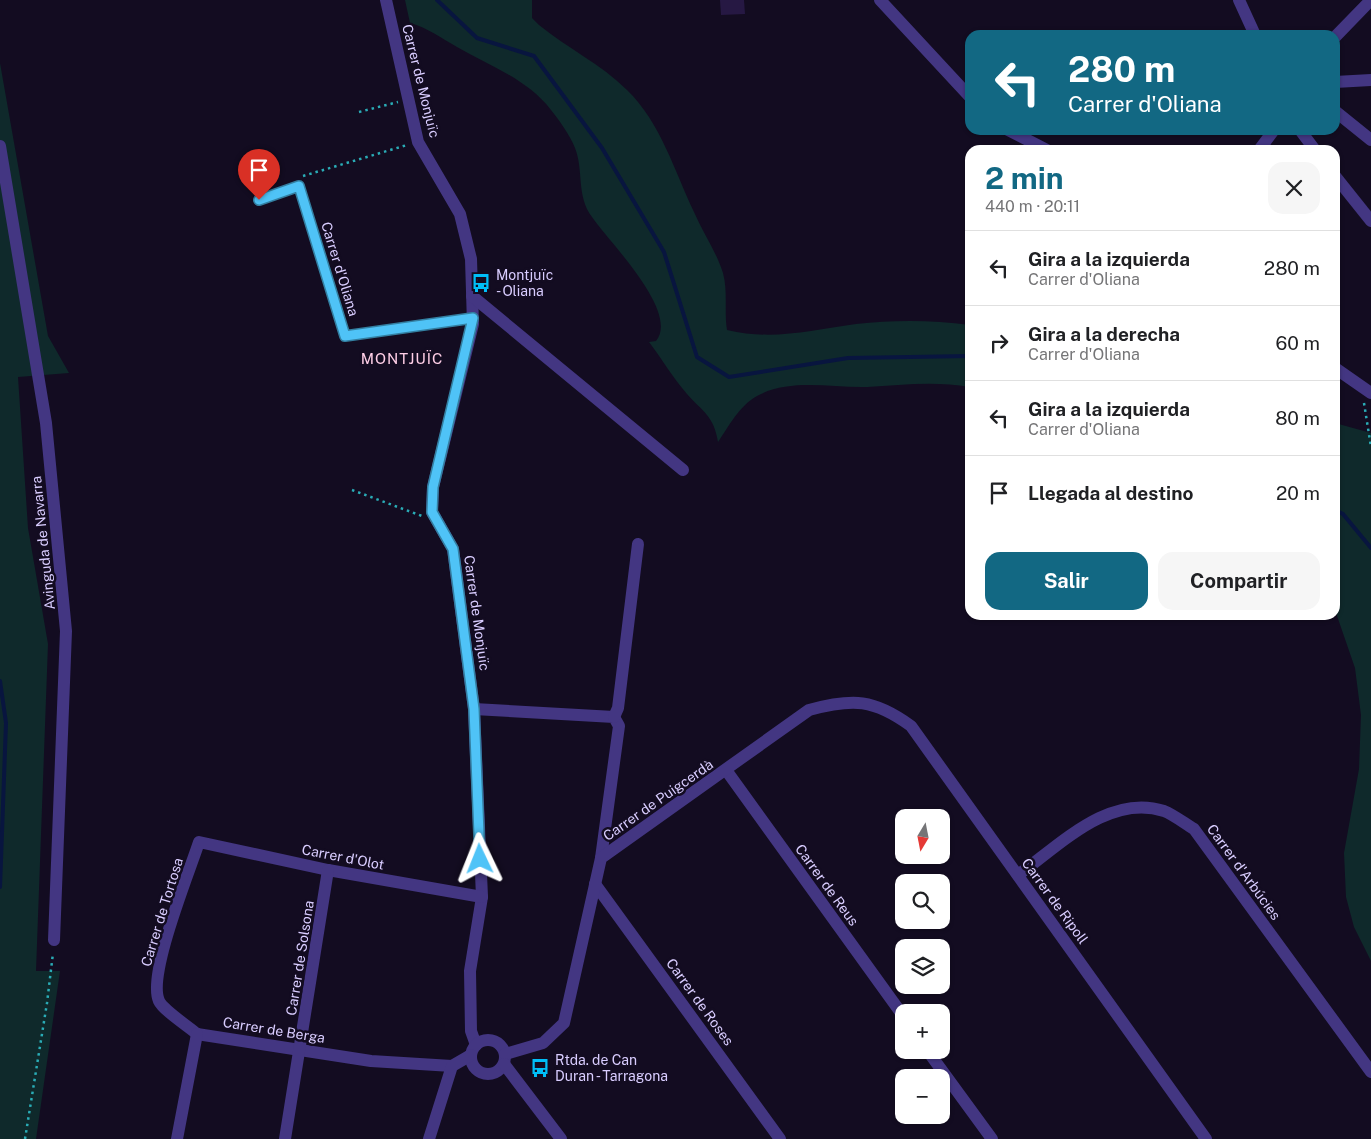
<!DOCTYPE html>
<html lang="es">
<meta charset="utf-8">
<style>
body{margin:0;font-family:"Public Sans",sans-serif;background:#f6f6f6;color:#202124;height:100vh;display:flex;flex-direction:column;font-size:19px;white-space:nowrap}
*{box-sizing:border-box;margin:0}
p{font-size:16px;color:#757577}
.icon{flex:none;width:28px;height:28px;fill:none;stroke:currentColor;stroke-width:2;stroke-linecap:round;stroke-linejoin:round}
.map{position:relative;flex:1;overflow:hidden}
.details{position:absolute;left:965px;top:145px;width:375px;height:475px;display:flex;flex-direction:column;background:#fff;border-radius:15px;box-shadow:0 1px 4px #0004}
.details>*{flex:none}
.hud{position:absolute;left:965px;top:30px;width:375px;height:105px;border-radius:15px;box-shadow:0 1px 4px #0004;background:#126883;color:#fff;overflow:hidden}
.needle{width:32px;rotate:190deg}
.buttons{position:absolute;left:895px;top:809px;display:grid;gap:10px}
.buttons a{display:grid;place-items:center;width:55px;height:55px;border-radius:10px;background:#fff;box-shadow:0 1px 4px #0004;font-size:25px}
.pin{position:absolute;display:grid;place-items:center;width:42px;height:42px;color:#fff;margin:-51px -21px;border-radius:50% 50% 50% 0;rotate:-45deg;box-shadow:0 0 5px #0007}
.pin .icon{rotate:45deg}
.me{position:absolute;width:55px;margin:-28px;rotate:358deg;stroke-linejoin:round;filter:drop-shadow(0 0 4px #0008)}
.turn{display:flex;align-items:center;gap:18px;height:105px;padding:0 20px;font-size:22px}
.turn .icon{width:65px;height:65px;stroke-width:2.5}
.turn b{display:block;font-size:35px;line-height:42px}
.round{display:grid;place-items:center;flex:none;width:52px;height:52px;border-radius:15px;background:#f6f6f6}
.summary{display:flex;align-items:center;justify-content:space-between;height:85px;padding:0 20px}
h1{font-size:30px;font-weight:700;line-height:38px;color:#126883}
.button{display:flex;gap:10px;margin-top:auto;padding:10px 20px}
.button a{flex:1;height:58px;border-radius:15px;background:#126883;color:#fff;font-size:20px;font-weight:700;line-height:58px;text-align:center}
.button a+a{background:#f6f6f6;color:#202124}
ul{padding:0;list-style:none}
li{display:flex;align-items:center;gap:15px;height:75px;padding:0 20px;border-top:1px solid #e0e0e0}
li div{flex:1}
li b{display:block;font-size:19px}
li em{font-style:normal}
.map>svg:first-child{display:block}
</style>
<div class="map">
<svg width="1371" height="1139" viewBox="0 0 1371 1139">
<rect width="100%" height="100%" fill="#130c21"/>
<g fill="#0f292b">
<path d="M405,0H532V18L539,25C567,48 601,64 627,90C661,123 674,170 694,212C703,233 716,251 723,273C728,291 724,312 727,330C774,341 810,330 856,324C894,320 932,320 970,325V387C935,381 901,385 867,387C831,388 790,378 757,396C739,406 729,426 718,442C714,416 703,412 687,394C673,378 662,359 649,342L656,341C680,312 609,242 592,217C576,196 584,171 575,148C570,135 559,120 551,110C527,79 490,66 457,47C441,38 428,28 410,23Z"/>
<polygon points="0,63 48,336 69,373 18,377 28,528 48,644 36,971 60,971 36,1139 0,1139"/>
<polygon points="1335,423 1371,433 1371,961 1354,927 1346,897 1344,853 1359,769 1361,715 1355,668 1335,610"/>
</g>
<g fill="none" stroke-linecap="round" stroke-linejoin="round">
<g stroke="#08153f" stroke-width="4">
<polyline points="437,0 477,38 534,56 602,148 664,252 697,357 729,377 848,358 970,356"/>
<polyline points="1335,510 1343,514 1371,548"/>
<polyline points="0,681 6,723 0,887"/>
</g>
</g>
<polygon fill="#261843" points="720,0 744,0 745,14 721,15"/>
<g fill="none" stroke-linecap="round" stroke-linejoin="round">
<g stroke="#2aacb6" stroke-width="2.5" stroke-dasharray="2.5 4" stroke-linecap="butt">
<polyline points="359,112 398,102"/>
<polyline points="303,176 407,145"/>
<polyline points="1364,403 1371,447"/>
<polyline points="352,490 422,516"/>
<polyline points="25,1139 47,1003 53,953"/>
</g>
<polyline stroke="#433682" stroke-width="8" points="259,201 299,186 345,336 473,318"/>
<g stroke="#433682" stroke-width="12">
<polyline points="386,0 418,142 460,214 471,259 473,324 433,487 432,512 453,549 474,709 482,897 470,971 471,1031 476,1045"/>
<polyline points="880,0 970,97"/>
<polyline points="1239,0 1255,35"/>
<polyline points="1335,37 1371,0"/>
<polyline points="1335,82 1371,80"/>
<polyline points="1335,111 1371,140"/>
<polyline points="1008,130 1047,150"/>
<polyline points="1300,130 1315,150"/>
<polyline points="0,146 46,423 66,631 54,940"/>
<polyline points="1259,150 1274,130"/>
<polyline points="1335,176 1371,221"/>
<polyline points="472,296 683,470"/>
<polyline points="1335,368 1371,393"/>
<polyline points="474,709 614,717 619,726 601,858"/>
<polyline points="614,717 618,708 638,544"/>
<polyline points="726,770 904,1017"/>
<path d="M1018,875C1059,846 1109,793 1164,811C1174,815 1184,823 1194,829L1371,1072"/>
<polyline points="595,884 780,1139"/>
<path d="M197,1034C189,1027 163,1010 159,1001C147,975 189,873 199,842L328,870L482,897"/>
<polyline points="197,1034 371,1061 452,1066"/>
<circle cx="488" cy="1057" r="17"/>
<polyline points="927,1050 992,1139"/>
<path d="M505,1054L543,1043L564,1023L601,858L809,710C853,698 874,699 911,726L1206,1139"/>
<polyline points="504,1064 561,1139"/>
<polyline points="177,1139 197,1034"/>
<polyline points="285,1139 328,870"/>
<polyline points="429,1139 452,1066 471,1055"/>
</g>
</g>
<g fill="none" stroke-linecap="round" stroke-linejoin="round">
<g stroke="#337fa1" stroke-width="12">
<polyline id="route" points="259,200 299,186 345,336 473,318 433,487 432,512 453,549 474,709 480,859"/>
</g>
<use href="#route" stroke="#4fc3f7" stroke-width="9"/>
</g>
<defs>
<g id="bus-bare" transform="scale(1.5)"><path d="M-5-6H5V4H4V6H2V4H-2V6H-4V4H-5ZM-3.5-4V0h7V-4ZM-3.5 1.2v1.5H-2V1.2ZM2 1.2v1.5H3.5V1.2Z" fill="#00bef8" stroke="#130c21" stroke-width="2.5" paint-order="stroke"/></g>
</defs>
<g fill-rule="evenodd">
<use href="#bus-bare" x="481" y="283"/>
<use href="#bus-bare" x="540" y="1068"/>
</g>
<g text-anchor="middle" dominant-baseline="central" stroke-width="5" stroke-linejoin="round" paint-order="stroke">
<g font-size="14" fill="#d9cdff" stroke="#130c21">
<text transform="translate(421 81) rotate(76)">Carrer de Monjuïc</text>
<text transform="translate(340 269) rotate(73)">Carrer d'Oliana</text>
<text transform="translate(43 543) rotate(-96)">Avinguda de Navarra</text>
<text transform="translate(477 613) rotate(82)">Carrer de Monjuïc</text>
<text transform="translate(658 800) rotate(-35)">Carrer de Puigcerdà</text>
<text transform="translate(343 857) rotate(11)">Carrer d'Olot</text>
<text transform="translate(1244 872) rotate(54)">Carrer d'Arbúcies</text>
<text transform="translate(827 885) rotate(54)">Carrer de Reus</text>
<text transform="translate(1055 901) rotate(54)">Carrer de Ripoll</text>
<text transform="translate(162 912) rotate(-73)">Carrer de Tortosa</text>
<text transform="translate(300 958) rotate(-81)">Carrer de Solsona</text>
<text transform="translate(700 1002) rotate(54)">Carrer de Roses</text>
<text transform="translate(274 1030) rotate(9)">Carrer de Berga</text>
</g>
<g font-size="14" fill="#d9cdff" stroke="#130c21" text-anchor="start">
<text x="496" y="275">Montjuïc<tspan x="496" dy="16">- Oliana</tspan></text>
<text x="555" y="1060">Rtda. de Can<tspan x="555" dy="16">Duran - Tarragona</tspan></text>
</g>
<g font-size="15" letter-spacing="1" fill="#ffcfe7" stroke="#130c21">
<text x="402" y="358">MONTJUÏC</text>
</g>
</g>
</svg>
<div class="buttons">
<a><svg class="needle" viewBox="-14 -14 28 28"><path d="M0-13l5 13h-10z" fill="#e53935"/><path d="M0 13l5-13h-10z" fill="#757577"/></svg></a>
<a><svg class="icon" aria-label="search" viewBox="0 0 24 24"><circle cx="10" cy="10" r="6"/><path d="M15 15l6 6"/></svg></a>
<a><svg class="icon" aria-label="layers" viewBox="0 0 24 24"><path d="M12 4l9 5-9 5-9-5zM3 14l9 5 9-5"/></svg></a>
<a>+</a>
<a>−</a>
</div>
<div class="pin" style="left:259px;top:200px;background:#d93025"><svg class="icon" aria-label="arrive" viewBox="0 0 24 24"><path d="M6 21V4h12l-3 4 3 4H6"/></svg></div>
<svg class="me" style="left:480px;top:859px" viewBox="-20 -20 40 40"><path d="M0-17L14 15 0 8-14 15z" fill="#4fc3f7" stroke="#fff" stroke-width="4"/></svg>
<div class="hud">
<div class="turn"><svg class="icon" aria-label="left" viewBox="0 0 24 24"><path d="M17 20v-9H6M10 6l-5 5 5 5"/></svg><div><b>280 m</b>Carrer d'Oliana</div></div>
</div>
<section class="details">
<div class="summary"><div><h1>2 min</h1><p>440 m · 20:11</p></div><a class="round"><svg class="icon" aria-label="close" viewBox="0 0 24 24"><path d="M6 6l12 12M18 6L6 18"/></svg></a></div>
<ul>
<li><svg class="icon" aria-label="left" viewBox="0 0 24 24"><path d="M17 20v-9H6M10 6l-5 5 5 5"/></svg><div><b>Gira a la izquierda</b><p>Carrer d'Oliana</p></div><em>280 m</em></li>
<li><svg class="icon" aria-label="right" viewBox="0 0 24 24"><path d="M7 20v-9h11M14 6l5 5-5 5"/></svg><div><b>Gira a la derecha</b><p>Carrer d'Oliana</p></div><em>60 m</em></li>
<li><svg class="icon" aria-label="left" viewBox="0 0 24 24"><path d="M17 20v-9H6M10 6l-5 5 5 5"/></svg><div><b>Gira a la izquierda</b><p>Carrer d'Oliana</p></div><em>80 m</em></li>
<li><svg class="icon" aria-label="arrive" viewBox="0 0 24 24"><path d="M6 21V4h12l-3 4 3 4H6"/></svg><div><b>Llegada al destino</b></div><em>20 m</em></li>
</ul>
<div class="button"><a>Salir</a><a>Compartir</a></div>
</section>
</div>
